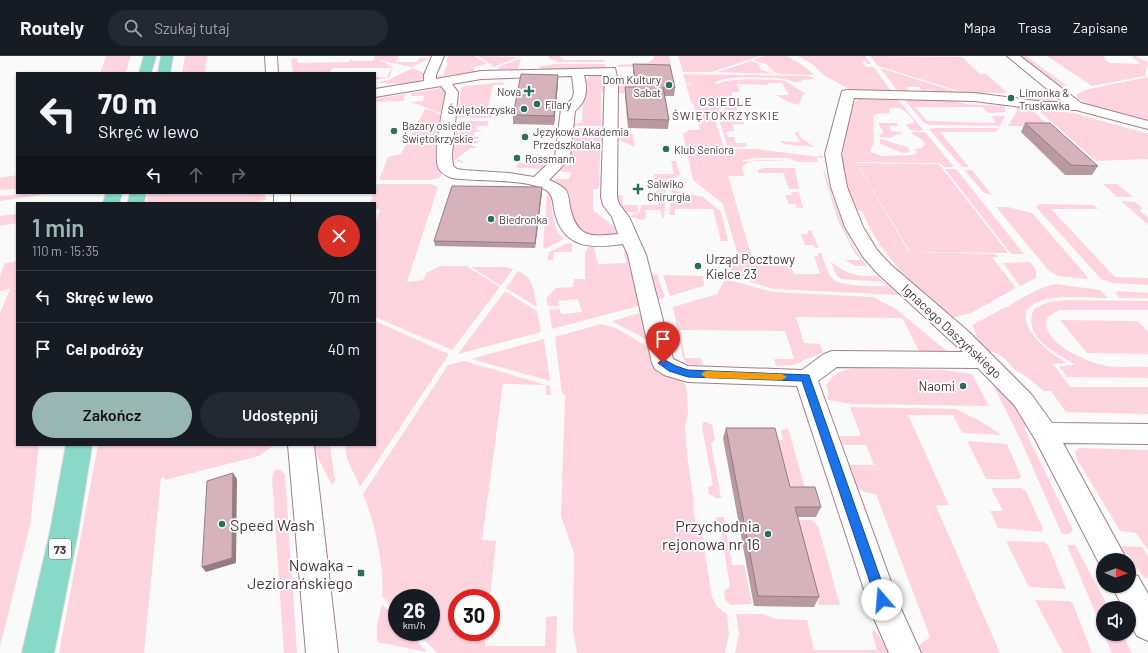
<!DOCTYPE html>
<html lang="pl">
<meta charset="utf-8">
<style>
body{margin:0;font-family:Barlow,sans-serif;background:#242831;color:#f1f3f6;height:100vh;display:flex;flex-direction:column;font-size:15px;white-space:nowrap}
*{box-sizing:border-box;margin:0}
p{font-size:13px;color:#9ea1a6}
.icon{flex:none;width:22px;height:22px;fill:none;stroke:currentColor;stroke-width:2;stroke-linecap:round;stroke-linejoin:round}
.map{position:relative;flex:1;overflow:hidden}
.side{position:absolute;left:16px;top:146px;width:360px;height:244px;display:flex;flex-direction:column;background:#171b24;border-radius:0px;box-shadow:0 1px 3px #0004}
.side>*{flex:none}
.banner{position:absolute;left:16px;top:16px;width:360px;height:122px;border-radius:0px;box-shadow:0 1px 3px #0004;background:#171b24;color:#f1f3f6;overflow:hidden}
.needle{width:26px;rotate:91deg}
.fabs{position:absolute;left:1096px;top:497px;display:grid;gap:8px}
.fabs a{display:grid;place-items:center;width:40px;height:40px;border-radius:50%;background:#171b24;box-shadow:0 1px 3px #0004;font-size:20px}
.speed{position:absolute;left:388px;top:533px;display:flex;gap:8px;font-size:20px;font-weight:700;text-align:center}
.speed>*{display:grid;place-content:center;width:52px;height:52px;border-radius:50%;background:#171b24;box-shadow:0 1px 3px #0004;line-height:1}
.speed small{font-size:10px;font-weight:400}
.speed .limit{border:6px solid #d22;background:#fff;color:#111}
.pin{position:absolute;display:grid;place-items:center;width:34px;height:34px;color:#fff;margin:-41px -17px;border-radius:50% 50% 50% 0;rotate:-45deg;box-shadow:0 0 4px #0007}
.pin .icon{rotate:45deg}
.me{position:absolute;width:44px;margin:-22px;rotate:342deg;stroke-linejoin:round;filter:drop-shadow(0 0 3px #0008)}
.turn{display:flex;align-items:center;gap:14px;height:84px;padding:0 16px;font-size:18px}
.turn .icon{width:52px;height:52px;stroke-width:2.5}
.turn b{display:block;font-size:28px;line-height:34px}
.lanes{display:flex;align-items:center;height:38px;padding:0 16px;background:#0003;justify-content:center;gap:20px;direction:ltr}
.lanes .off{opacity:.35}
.round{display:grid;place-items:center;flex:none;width:42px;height:42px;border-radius:21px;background:#242831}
.headline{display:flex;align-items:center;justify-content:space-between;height:68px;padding:0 16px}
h1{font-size:24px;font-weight:600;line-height:30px;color:#98b7b2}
.button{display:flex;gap:8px;margin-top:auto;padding:8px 16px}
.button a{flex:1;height:46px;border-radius:24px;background:#98b7b2;color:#111;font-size:16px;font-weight:600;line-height:46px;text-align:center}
.button a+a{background:#242831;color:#f1f3f6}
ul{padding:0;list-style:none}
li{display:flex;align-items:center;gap:12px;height:52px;padding:0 16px;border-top:1px solid #363941}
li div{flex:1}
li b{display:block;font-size:15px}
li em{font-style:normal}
header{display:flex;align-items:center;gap:24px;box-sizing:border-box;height:56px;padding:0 20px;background:#171b24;border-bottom:1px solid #363941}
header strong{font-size:19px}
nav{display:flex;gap:22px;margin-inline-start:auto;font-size:14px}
.search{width:280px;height:36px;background:#242831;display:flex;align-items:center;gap:10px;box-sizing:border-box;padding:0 14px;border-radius:22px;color:#9ea1a6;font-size:15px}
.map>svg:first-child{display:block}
</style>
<header>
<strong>Routely</strong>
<div class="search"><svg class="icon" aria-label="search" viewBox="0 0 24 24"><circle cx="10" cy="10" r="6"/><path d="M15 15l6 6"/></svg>Szukaj tutaj</div>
<nav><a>Mapa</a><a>Trasa</a><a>Zapisane</a></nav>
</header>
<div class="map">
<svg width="1148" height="597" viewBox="0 0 1148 597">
<rect width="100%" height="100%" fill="#fafafa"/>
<g fill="#fed5df">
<polygon points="106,0 131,0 125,17 100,17"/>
<polygon points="185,0 207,0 205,17 182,17"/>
<polygon points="375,0 399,0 396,6 417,6 420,2 428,2 429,3 412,11 383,5 374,2"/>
<polygon points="448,0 474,0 487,8 474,11 475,14 473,15 473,16 436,21 435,20 443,19 448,7 446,7"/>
<polygon points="478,0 517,1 521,0 494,11"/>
<polygon points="549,0 559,0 563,4 604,4 604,6 558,6 549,2"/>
<polygon points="654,0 669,0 671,9 618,11 618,9 648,7 654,2"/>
<polygon points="678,0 760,0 712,16 683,16"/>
<polygon points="764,0 787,0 801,8 814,19 781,18 776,17 766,8 753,4"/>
<path d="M798,0H865L871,8H867L865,5H862L866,11H874L891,35C878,35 863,36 850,33C843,31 829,21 825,20L812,8Z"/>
<polygon points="870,0 962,1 980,18 986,18 1008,37 965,37 878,10"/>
<polygon points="1018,0 1026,0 1067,30 1058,30"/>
<polygon points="1047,0 1103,0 1106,2 1104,3 1110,7 1141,8 1132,1 1133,1 1132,0 1135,0 1148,6 1145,20 1092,30"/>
<polygon points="297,2 298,7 349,6 351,3 353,3 352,5 372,5 375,2 393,11 390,21 375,24 376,21 387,21 392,12 333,12 329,17 293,17 291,3"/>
<polygon points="521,2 518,14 502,16 498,11"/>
<polygon points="751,5 758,7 761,14 775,18 717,16"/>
<polygon points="551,8 605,8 605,12 541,14 540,10 551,9"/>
<path d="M413,12L426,18C421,32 387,27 375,27L388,24Z"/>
<polygon points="880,12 961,37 934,36 932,34 925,34 926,36 923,36 919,31 907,31 909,36 898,35"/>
<polygon points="622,17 623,26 634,26 635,35 631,37 617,37 616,20 620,20"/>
<path d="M683,18L810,20L815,23L801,24L803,25C791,28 793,24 782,23C770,22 722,19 715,27L718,28C733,21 761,24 781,24L787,26L806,38H803L799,49L788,46L776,39H789L782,27H768L769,29L737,28L740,36H731L744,68H732L735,75L726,76L728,81H734L736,87H746V91H730L727,89L720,67L725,50L724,46L721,47L716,68L724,91L730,93H757L818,101L820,99L824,102H817L818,106H797L789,102H756L743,104V106L759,104L792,105H754L747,107L742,111L744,120H728L754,209L790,210L794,218H820L814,200H818L817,197H821C824,204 827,217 833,223C842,231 875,230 887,230L882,226L841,223L837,220L830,205C841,214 853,220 867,220C871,220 873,219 877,220L899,239L774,233L727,219L738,200L723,148L693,124L683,78L689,74H700L696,58H705L696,57L693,48L691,47L686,28L695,27H686Z"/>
<polygon points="590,19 602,19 607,21 607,31 601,37 601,70 573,70 573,68 582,66 584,28"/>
<polygon points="1148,21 1148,65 1089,49 1077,42 1077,38 1089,33"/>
<polygon points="504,26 503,29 493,29 486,59 493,60 490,62 458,62 461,32 467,30"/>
<polygon points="441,32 445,35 446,39 443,58 411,46 423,45 424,40 411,40 412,37"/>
<polygon points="405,38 404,44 402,45 375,46 375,43"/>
<polygon points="1020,38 1044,38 1055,47 1029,46"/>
<path d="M861,41H896L924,75L910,74L906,68L913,67L914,65C907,56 901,49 889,53L890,57L875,58L873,60L874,88L870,93L871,96L882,100L914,99L917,97L915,93L922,92L925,88C922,81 914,81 911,76H925L954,111H944L940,107L856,106L909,196L996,198L998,201H992L1016,232L971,257L950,262L896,215L898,211C882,194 871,177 862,155L856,154L844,122L842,108V100L851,53L854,47Z"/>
<polygon points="905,44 951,44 965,48 1005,50 1005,56 988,57 982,51 915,51 927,65 996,67 991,60 1005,60 1000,70 930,69 924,67"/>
<polygon points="1020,50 1028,50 1048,69 1043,70 1008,70 1017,55 1017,52"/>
<polygon points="425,53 431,54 443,60 436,105 443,115 440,122 429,124 379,124 388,101 401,98"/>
<polygon points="1049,54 1074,57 1148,78 1148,103 1096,105 1039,55"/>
<polygon points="457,65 489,65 487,70 477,70 476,74 482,74 481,75 475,76 474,81 479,81 479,83 474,83 473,85 478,85 478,87 472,88 472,90 476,91 476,92 471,92 456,103 464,106 462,107 453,103"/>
<polygon points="879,67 897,67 898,70 889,70 892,74 890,75 902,76 903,78 895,79 891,82 880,81 879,79 883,77 882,73 879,70"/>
<polygon points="572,72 601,72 599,132 593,134 593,154 617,173 618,176 617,179 608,183 582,177 574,168 567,135 556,126 554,123 569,123 571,117 557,115"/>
<polygon points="936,72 999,72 996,76 940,76 969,111 962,111 929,73"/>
<polygon points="796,76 799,76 799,80 814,91 784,88 779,85 800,86 795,77"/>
<polygon points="622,77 633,78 635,91 619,84 620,81 618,80"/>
<path d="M880,83C891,85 897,89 908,91L910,96L903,97L880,88Z"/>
<polygon points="671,105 676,105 680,119 660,127 660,128 655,128 654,118 674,118"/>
<polygon points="518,107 550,108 542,113 517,112"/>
<polygon points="857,107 939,108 1008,197 910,196"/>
<polygon points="764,112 795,112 799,133 789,133 783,117 758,117 758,114"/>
<polygon points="945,113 956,113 1024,198 1011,198"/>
<polygon points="964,114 972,114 992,139 984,137"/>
<path d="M823,115L825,116C835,149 845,182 867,210H855L845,204H861L855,197L838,165Z"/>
<polygon points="17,119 17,133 0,134 0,122"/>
<polygon points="377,128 430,128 438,131 407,226 423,224 426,217 440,210 466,210 500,231 452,294 375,261 375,168 380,154 375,152 375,147 370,147"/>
<polygon points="1103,128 1117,128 1133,141 1117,141"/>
<polygon points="656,131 666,133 664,162 662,162 660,154 645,154 646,163 641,164 632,161 633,158 640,156 641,149 658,149"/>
<polygon points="671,134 703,141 721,156 728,185 721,185 713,153 675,153 675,159 669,159"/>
<polygon points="791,136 799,136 803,152 797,152 795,148 789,148 785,139 792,139"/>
<polygon points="38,137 53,137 0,145 0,140"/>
<polygon points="148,137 264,137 267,144 251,147 146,147"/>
<path d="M547,137L550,140C553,153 552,174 564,183L545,193L543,191Z"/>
<polygon points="617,139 622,139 623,149 637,149 639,156 633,157 632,156 625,156 618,152"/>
<polygon points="1121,145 1135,146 1142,152 1140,155 1148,162 1148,169"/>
<polygon points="1039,148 1094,149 1098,153 1051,153 1115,221 1148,222 1148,229 1112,227 1101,223 1036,151"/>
<polygon points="996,151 1008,151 1032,157 1086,219 1087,223 1058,220 1049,215"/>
<polygon points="17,158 17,167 0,170 0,160"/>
<polygon points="811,174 819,192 815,192 813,189 805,189 801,178 808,178 807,175"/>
<polygon points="572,187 572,196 554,196 553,204 547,204 549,196 566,188"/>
<polygon points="589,191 594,191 598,208 626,207 624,195 628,197 642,249 552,273 549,254 560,253 561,258 582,256 578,243 558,245 559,250 548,250 546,242 556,232 573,231 574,223 585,223 585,197"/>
<polygon points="17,205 17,389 39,389 30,469 0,591 0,257 10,233 0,235 0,220 5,207"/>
<polygon points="1030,206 1036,214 1036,222 1020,230 1003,207"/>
<polygon points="471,211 505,211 513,213 501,230"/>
<path d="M518,215C534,221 534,236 537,251L506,232Z"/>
<polygon points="657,218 665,241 654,246 648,219"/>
<polygon points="663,219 703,220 704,230 670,240"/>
<polygon points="725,223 773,236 873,241 896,253 949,297 919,295 902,262 796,261 804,287 820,288 823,296 793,309 776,310 774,303 794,303 785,275 680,274 685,302 701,302 703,309 688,309 683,302 673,251 717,238"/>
<path d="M1056,228L1100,234L1108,242C1090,242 1064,239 1046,243C998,256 1047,296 1067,307L1053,308L1070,331H1148V358L1066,356L1051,335H1044L1024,319L1015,314L1005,303L996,297L989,296L980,288L972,269L1006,251H1010V249C1024,241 1041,230 1056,228Z"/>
<polygon points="505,235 537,255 541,276 458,298"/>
<polygon points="1118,235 1148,237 1148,242 1120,242 1115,237"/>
<path d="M1066,244L1148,245V254H1060C1053,257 1046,260 1046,268C1047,289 1090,308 1108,310C1121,312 1135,310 1148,311V322L1067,321L1059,310L1076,309C1056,298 1021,280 1034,253C1045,246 1053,245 1066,244Z"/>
<polygon points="643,256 649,285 612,265"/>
<polygon points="1060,264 1138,265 1148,276 1148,298 1087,297"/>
<polygon points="375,265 449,298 360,431 347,403 345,389 375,389"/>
<path d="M601,268L616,272L650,292L684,322L687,337L688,358L685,370L687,398L694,447C692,458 696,470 702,478L712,541L717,551L727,558L729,578L725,597H577L573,574L574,497L561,460L565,340L562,337L555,281Z"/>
<polygon points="544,283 550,325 471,303"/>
<path d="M464,305L550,330L551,339H546V329L503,328L482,484L496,485L490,542H457V576H486L485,590H545L546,561L557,560L556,597H437L417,576H431V542H397V555L382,540C385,514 374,463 363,438L448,309Z"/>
<path d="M860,312L944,314L972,318L989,350L851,348L828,344V333L826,330C835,315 843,313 860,312Z"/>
<polygon points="993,329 1013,346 1029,369 1024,372 1073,474 1069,478 1062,478 1021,385"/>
<path d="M850,351L956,353L980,365L1002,379L962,377L953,359H908L949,449L936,450L1000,597H917L914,593L930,581L876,438C855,436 851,428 845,409H874L866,389H843L840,380H861Z"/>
<polygon points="703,366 708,366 709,368 712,368 715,384 711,387 721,442 716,442 709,438 708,431 713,429 702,371"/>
<polygon points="788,372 807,439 789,439 775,384 783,384 781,374"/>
<polygon points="967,385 1007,388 1021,420 1019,423 986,423"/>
<polygon points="98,389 274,389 259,400 165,424 165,421 161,422 144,597 59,597"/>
<polygon points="315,389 330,389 335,425 332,429 317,400"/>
<polygon points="1079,392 1148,394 1148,494 1136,477 1120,475 1077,403 1075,396"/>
<polygon points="277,413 281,414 285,419 297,597 284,597 272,423 273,416"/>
<polygon points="991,432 1021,432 1026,435 1043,473 1041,476 998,472 990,455 1003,455"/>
<polygon points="717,461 724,461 732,509 744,509 752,548 731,549 725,544 724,535 730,531 721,475 714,472 713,465"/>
<polygon points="796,464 811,464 818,470 840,549 819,549"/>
<polygon points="1006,485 1044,486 1048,489 1066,533 1029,531"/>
<polygon points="1067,489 1075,489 1109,552 1103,552 1103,575"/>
<polygon points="1118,490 1142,491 1148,501 1148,522 1144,522 1128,498 1122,498"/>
<polygon points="1035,544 1069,545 1073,548 1092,597 1063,597"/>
<polygon points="382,548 397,564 397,576 409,576 427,596 377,586 377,569"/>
<polygon points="736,558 763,558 776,563 807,564 814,594 877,594 872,576 875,575 893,597 735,597 739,578"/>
<polygon points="1104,578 1122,578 1132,597 1112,597"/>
</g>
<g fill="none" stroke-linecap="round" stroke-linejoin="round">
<g stroke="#a17f88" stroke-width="2">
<g id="minor">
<polygon points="265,0 277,0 278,17 266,17"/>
<path d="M432,0H444L436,19V23L481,15L615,12L618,26L617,141L619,148L629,161L646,199L673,303L688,310L802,314L824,298L832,295L963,296L877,217L863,201L845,171L831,131L825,98L842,35L847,34L974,37L1045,46H1063L1007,0H1020L1081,47L1148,65V73L1076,54H1045L974,45L854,42L841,98L847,131L863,171L877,194L891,209L969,276L1031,338L1052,367L1148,368V388L1063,387L1127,504H1103V514L1102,513L1035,383L1015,350L978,312L837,311L818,325L901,553L921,597H889L872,558L797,330L688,326L664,319L655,313L652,307L628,199L623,188C589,193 562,192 554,153C553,146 553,139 546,134C526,122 477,126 452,122C447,120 442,118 439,113C432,102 443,51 446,36L441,30L375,41V33L424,25V19ZM584,19H605L601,141L603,149L612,161L618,178C590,181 577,182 570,151C569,145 569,138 565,133C560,129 555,126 549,124L570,102L575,55C587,45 588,34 584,19ZM572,20L574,37L572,43L561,53L555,101L534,121L509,117L463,114L457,113L453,110L452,99L458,36L452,28L481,23Z"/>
<rect x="274" y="137" width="16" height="10"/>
<polygon points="288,389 314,389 338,597 306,597"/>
<polygon points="1129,517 1138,520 1148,538 1148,585 1137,580 1129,565 1129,552 1123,552 1112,530 1129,530"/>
</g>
</g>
<g stroke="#dad7d8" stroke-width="2">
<g id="major">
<polygon points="144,0 156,0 151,17 139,17"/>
<polygon points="161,0 173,0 170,17 158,17"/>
<polygon points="106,137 122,137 119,147 103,147"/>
<polygon points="130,137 146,137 144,147 128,147"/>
<polygon points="66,389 92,389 78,476 54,597 22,597 50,476"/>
</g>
</g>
<use href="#minor" fill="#fff" fill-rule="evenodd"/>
<use href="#major" fill="#88d9c8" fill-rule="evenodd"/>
</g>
<g fill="#b899a1">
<polygon points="633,8 675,32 674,40 665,40 669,64 668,73 628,72 625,40 625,31 635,31 633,17"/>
<polygon points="558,19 558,27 554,69 513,68 513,59"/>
<polygon points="1025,67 1098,110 1092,119 1065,119 1021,76"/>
<polygon points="542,131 542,136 535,192 435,190 434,185"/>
<polygon points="726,372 790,431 821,451 816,461 798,461 819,541 814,551 754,550 723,382"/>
</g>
<g fill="#967d83">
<polygon points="558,19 558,27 554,69 554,60"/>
<polygon points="542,131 542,136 535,192 535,187"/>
<polygon points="233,417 237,423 236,507 206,516 202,511"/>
</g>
<g fill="#d6b2bb" stroke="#967d83">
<polygon points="633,8 670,9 675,32 663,31 669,64 628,63 625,31 636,31"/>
<polygon points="521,18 558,19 554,60 513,59"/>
<polygon points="1025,67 1050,67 1098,110 1071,109"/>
<polygon points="452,130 542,131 535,187 434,185"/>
<polygon points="726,372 775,372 790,431 815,431 821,451 795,451 819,541 758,540"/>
<polygon points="233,417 232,502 202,511 207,425"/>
</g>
<polygon fill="#1a73e8" stroke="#114b97" points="663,303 676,310 688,314 809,319 888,544 886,549 882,550 878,549 876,544 802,325 688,321 669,315 658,307"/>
<polygon fill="#f59e0b" points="706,315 782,318 787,321 782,324 706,322 701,318"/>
<g fill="#2b6d5e" stroke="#fff" stroke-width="1.5">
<circle cx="669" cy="29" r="4"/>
<path d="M527 29h4v4h4v4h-4v4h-4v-4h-4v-4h4z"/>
<circle cx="1011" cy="42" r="4"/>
<circle cx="537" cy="48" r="4"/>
<circle cx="524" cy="53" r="4"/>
<circle cx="394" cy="75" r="4"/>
<circle cx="525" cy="81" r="4"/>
<circle cx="666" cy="93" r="4"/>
<circle cx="517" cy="102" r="4"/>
<path d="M636 127h4v4h4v4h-4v4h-4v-4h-4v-4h4z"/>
<circle cx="491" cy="163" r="4"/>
<circle cx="698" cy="210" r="4"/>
<circle cx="963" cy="330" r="4"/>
<circle cx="222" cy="468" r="4"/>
<circle cx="768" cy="478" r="4"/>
<rect x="357" y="513" width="8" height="8" rx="2"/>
</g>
<g text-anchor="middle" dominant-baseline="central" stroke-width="3.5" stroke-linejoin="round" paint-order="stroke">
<g font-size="11" fill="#46373b" stroke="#fff" text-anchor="start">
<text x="661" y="23" text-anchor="end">Dom Kultury<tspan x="661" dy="13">Sabat</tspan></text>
<text x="521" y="35" text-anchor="end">Nova</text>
<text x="1019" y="36">Limonka &amp;<tspan x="1019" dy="13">Truskawka</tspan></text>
<text x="545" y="48">Filary</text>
<text x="516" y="53" text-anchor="end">Świętokrzyska</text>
<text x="402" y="69">Bazary osiedle<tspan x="402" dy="13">Świętokrzyskie</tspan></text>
<text x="533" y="75">Językowa Akademia<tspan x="533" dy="13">Przedszkolaka</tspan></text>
<text x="674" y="93">Klub Seniora</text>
<text x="525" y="102">Rossmann</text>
<text x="647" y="127">Salwiko<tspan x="647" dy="13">Chirurgia</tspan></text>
<text x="499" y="163">Biedronka</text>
</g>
<g font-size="12" letter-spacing="1" fill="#593c44" stroke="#fff">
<text x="726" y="45">OSIEDLE<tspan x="726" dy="14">ŚWIĘTOKRZYSKIE</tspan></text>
</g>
<rect fill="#fff" stroke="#7e7376" stroke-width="1" x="49" y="483" width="22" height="20" rx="3"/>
<g font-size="12" font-weight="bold" fill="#46373b">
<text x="60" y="493">73</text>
</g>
<g font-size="13" fill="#46373b" stroke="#fff" text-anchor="start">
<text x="706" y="203">Urząd Pocztowy<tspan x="706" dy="15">Kielce 23</tspan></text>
<text x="955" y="330" text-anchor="end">Naomi</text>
</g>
<g font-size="13" fill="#46373b" stroke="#fff">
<text transform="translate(952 275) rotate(43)">Ignacego Daszyńskiego</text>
</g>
<g font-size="16" fill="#46373b" stroke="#fff" text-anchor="end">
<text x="230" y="468" text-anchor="start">Speed Wash</text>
<text x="760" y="469">Przychodnia<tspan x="760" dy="18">rejonowa nr 16</tspan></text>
<text x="353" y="508">Nowaka -<tspan x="353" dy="18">Jeziorańskiego</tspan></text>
</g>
</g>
</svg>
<div class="fabs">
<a><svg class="needle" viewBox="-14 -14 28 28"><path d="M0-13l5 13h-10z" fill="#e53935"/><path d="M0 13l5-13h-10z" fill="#9ea1a6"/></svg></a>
<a><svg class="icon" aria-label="sound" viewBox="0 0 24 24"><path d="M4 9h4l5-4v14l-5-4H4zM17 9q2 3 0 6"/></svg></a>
</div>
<div class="speed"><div>26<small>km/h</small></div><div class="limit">30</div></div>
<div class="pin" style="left:663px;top:307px;background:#d93025"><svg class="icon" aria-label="arrive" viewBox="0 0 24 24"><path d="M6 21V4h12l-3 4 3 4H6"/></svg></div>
<svg class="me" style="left:882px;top:544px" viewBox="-20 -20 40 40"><circle r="19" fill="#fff"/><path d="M0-13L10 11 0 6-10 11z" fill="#1a73e8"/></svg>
<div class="banner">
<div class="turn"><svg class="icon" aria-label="left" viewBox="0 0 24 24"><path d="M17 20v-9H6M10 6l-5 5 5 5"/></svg><div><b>70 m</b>Skręć w lewo</div></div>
<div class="lanes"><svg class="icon" aria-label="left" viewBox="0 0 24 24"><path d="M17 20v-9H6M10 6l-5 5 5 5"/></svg><svg class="icon off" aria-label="ahead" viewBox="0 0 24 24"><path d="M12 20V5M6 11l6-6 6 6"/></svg><svg class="icon off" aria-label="right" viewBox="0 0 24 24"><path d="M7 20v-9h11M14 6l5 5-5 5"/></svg></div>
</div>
<section class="side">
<div class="headline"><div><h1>1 min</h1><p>110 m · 15:35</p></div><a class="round" style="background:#d93025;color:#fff"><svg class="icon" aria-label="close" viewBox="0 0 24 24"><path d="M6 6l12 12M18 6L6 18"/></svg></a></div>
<ul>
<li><svg class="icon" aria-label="left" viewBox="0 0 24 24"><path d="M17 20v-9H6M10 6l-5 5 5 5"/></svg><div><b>Skręć w lewo</b></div><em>70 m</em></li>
<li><svg class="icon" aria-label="arrive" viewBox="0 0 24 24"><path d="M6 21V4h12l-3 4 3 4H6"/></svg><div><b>Cel podróży</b></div><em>40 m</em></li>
</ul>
<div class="button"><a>Zakończ</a><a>Udostępnij</a></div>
</section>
</div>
